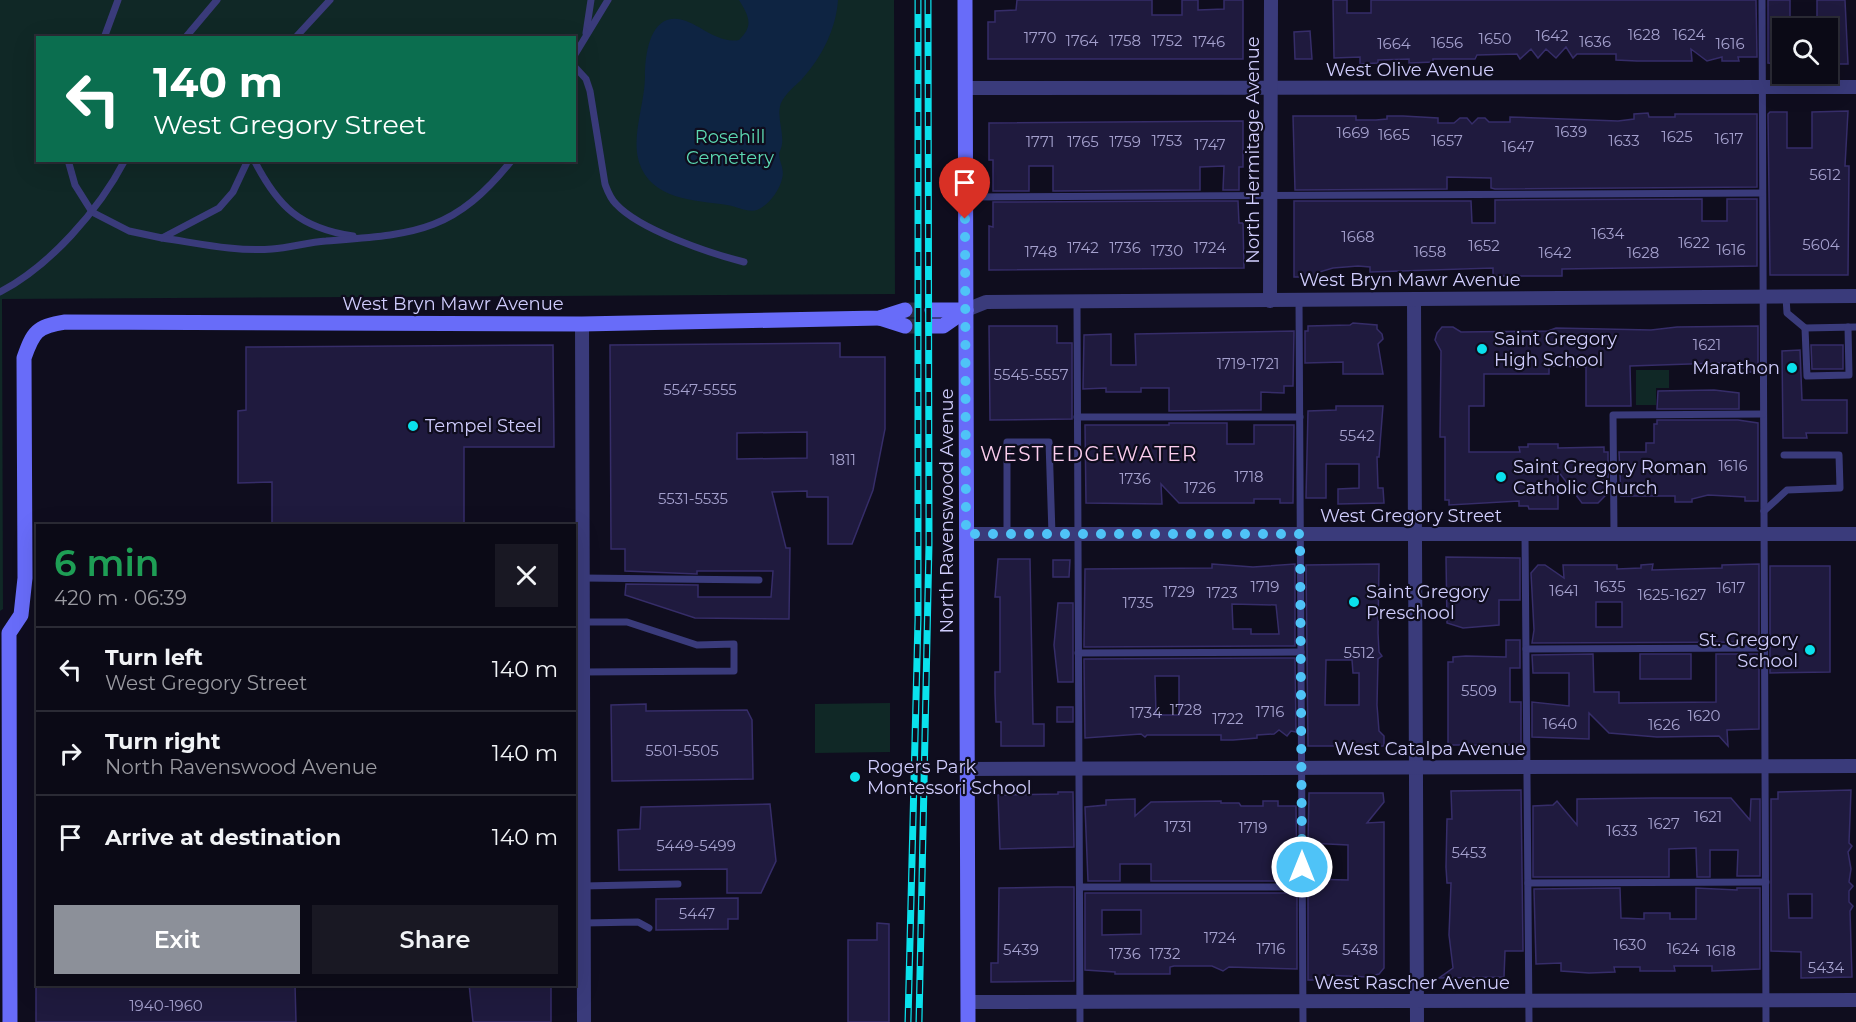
<!DOCTYPE html>
<meta charset="utf-8">
<style>
body{margin:0;font-family:Montserrat,sans-serif;background:#191823;color:#f1f3f6;height:100vh;display:flex;flex-direction:column;font-size:22px;white-space:nowrap}
*{box-sizing:border-box;margin:0}
p{font-size:20px;color:#9a9aa1}
.icon{flex:none;width:33px;height:33px;fill:none;stroke:currentColor;stroke-width:2;stroke-linecap:round;stroke-linejoin:round}
.map{position:relative;flex:1;overflow:hidden}
.sheet{position:absolute;left:36px;top:524px;width:540px;height:462px;display:flex;flex-direction:column;background:#0b0a16;border-radius:0px;box-shadow:0 6px 24px #0002,0 0 0 2px #2b2b35}
.sheet>*{flex:none}
.top-card{position:absolute;left:36px;top:36px;width:540px;height:126px;border-radius:0px;box-shadow:0 6px 24px #0002,0 0 0 2px #2b2b35;background:#0b6e4f;color:#fff;overflow:hidden}
.controls{position:absolute;left:1772px;top:18px;display:grid;gap:12px}
.controls a{display:grid;place-items:center;width:66px;height:66px;border-radius:0px;background:#0b0a16;box-shadow:0 6px 24px #0002,0 0 0 2px #2b2b35;font-size:30px}
.pin{position:absolute;display:grid;place-items:center;width:51px;height:51px;color:#fff;margin:-62px -26px;border-radius:50% 50% 50% 0;rotate:-45deg;box-shadow:0 0 6px #0007}
.pin .icon{rotate:45deg}
.me{position:absolute;width:66px;margin:-33px;rotate:0deg;stroke-linejoin:round;filter:drop-shadow(0 0 4px #0008)}
.turn{display:flex;align-items:center;gap:21px;height:126px;padding:0 18px;font-size:27px}
.turn .icon{width:78px;height:78px;stroke-width:2.5}
.turn b{display:block;font-size:42px;line-height:51px}
.round{display:grid;place-items:center;flex:none;width:63px;height:63px;border-radius:0px;background:#191823}
.head{display:flex;align-items:center;justify-content:space-between;height:102px;padding:0 18px}
h1{font-size:36px;font-weight:600;line-height:45px;color:#1e9e55}
.action{display:flex;gap:12px;margin-top:auto;padding:12px 18px}
.action a{flex:1;height:69px;border-radius:0px;background:#8c9099;color:#fff;font-size:24px;font-weight:600;line-height:69px;text-align:center}
.action a+a{background:#191823;color:#f1f3f6}
ul{padding:0;list-style:none}
li{display:flex;align-items:center;gap:18px;height:84px;padding:0 18px;border-top:2px solid #2b2b35}
li div{flex:1}
li b{display:block;font-size:22px}
li em{font-style:normal}
.map>svg:first-child{display:block}
</style>
<div class="map">
<svg width="1856" height="1022" viewBox="0 0 1856 1022">
<rect width="100%" height="100%" fill="#0f0d1e"/>
<g fill="#102826" fill-rule="evenodd">
<path d="M0,0H894L895,294L2,299L3,609L0,611ZM38,38H574V160H38Z"/>
<polygon points="1636,370 1669,370 1669,388 1656,388 1656,405 1636,405"/>
<polygon points="890,703 890,752 815,753 815,704"/>
</g>
<path fill="#0e2442" d="M739,0H838C836,29 822,57 802,79C795,86 785,94 781,103C775,119 788,138 779,153C779,162 785,169 782,179C779,191 769,205 757,210C748,213 736,206 727,205C694,200 651,200 639,162C631,135 645,104 645,76C645,59 648,27 667,20C691,12 712,45 739,40C754,26 749,16 739,0Z"/>
<g fill="#1f1a3e" stroke="#362d69" stroke-width="1.5" fill-rule="evenodd">
<polygon points="1017,0 1152,0 1152,15 1182,15 1182,0 1198,0 1198,10 1224,9 1224,0 1243,0 1243,59 988,59 988,22 995,22 995,11 1016,10"/>
<polygon points="1333,0 1347,0 1347,13 1371,13 1371,0 1756,0 1757,57 1738,57 1739,61 1722,61 1722,57 1707,61 1691,49 1692,61 1637,61 1616,60 1616,54 1577,54 1573,58 1566,47 1556,58 1546,49 1538,58 1531,49 1520,59 1517,54 1477,55 1475,59 1433,59 1433,62 1409,63 1409,59 1378,60 1378,63 1360,64 1360,57 1334,58"/>
<polygon points="1768,0 1790,0 1790,26 1782,26 1782,64 1768,63"/>
<polygon points="1817,0 1845,0 1848,64 1827,64 1827,28 1817,28"/>
<polygon points="1310,31 1312,59 1295,59 1294,32"/>
<polygon points="1848,111 1845,166 1849,166 1848,275 1770,275 1768,114 1770,112 1787,112 1787,148 1812,148 1812,112"/>
<polygon points="1648,113 1649,117 1675,117 1675,114 1757,114 1757,187 1495,189 1491,188 1491,178 1447,177 1447,189 1295,190 1293,116 1356,116 1356,120 1376,120 1387,119 1387,116 1403,116 1438,118 1438,123 1454,123 1460,118 1467,118 1472,124 1478,118 1485,118 1489,122 1510,122 1510,117 1618,121 1634,119 1634,114"/>
<polygon points="1243,121 1243,167 1239,167 1239,190 1223,190 1224,166 1200,167 1200,190 1053,191 1053,166 1029,166 1029,191 993,191 993,160 989,160 989,123"/>
<polygon points="1702,199 1702,221 1727,221 1727,199 1757,199 1757,266 1562,269 1562,276 1493,276 1493,268 1370,272 1370,267 1358,266 1333,268 1316,273 1316,277 1294,277 1294,201 1471,201 1472,223 1495,223 1495,200"/>
<polygon points="1200,201 1238,201 1239,223 1243,223 1244,268 989,270 989,226 993,227 993,202"/>
<polygon points="1353,323 1377,325 1377,329 1382,334 1383,339 1378,344 1383,374 1343,374 1343,362 1305,363 1305,331 1308,331 1308,326 1350,325"/>
<polygon points="989,326 1057,326 1057,343 1072,343 1072,419 990,420"/>
<polygon points="1758,326 1758,372 1745,372 1745,368 1719,368 1719,363 1630,366 1631,406 1586,406 1586,367 1549,366 1549,374 1484,374 1484,406 1469,406 1469,452 1520,452 1519,447 1528,447 1528,444 1558,444 1558,448 1604,447 1604,452 1608,452 1608,493 1598,503 1582,503 1558,471 1558,509 1529,509 1528,506 1519,506 1519,501 1449,505 1449,500 1445,500 1445,437 1440,437 1441,351 1435,340 1437,333 1442,327 1453,327 1461,332 1548,331 1556,328 1651,330 1677,327"/>
<polygon points="1294,331 1293,386 1284,386 1284,393 1261,392 1261,410 1169,411 1169,388 1141,388 1141,392 1106,392 1106,388 1083,389 1084,335 1111,334 1111,365 1136,365 1135,334"/>
<path d="M840,343V357H885V429L873,490L852,544H828V497H807V491L772,492L786,548H790L789,619L695,618L625,595L626,584L698,585V597H771L773,571H697V574L625,571V549H611L610,345ZM807,432V458L737,459V433Z"/>
<polygon points="553,345 554,447 464,447 464,525 272,525 272,482 238,483 238,411 246,410 246,347"/>
<polygon points="1811,345 1843,345 1843,369 1812,369"/>
<polygon points="1800,350 1802,400 1847,400 1847,433 1806,433 1807,438 1783,438 1782,351"/>
<polygon points="1714,390 1739,393 1739,409 1657,409 1658,391"/>
<polygon points="1336,406 1383,406 1379,457 1377,457 1378,488 1383,488 1384,503 1338,504 1338,489 1359,488 1359,464 1326,464 1326,498 1306,498 1308,411 1336,410"/>
<polygon points="1657,420 1738,420 1758,423 1758,501 1745,501 1745,497 1708,495 1692,499 1692,502 1675,502 1675,496 1621,496 1619,452 1646,452 1646,443 1654,443 1654,424 1657,424"/>
<polygon points="1169,423 1227,423 1227,444 1254,444 1254,425 1294,425 1293,503 1280,503 1280,499 1254,499 1254,503 1179,503 1161,484 1162,504 1086,503 1085,425 1169,425"/>
<polygon points="1446,557 1520,558 1520,600 1499,600 1499,625 1463,628 1447,623"/>
<polygon points="998,559 1030,559 1033,724 1044,724 1044,746 1001,746 1001,722 996,722 995,693 995,672 1000,672 1000,597 995,597"/>
<polygon points="1053,560 1070,560 1069,577 1053,577"/>
<path d="M1212,564L1253,567L1295,564V646L1084,647L1085,569L1212,568ZM1232,604L1276,605L1279,634H1251V629H1233Z"/>
<path d="M1379,564L1378,633L1379,652L1382,656L1378,659L1377,705L1379,731L1384,736V746H1308L1306,565ZM1326,660H1352L1353,673H1359V705H1325Z"/>
<path d="M1653,564L1652,570L1722,568V565L1759,564V642L1532,643L1534,630L1531,573L1538,565H1545L1564,578L1563,565H1617V569L1641,568V565ZM1596,602H1622V627H1596Z"/>
<polygon points="1770,566 1830,566 1830,672 1770,673"/>
<polygon points="1058,603 1073,603 1073,682 1058,682 1054,645"/>
<polygon points="1506,640 1520,640 1520,668 1510,668 1510,702 1521,702 1521,745 1448,745 1448,662 1453,662 1453,657 1466,656 1506,657"/>
<polygon points="1593,654 1594,692 1619,692 1619,703 1716,702 1716,654 1759,654 1759,729 1727,730 1728,746 1719,736 1657,737 1609,733 1589,713 1589,739 1532,737 1532,702 1569,706 1569,673 1533,673 1532,655"/>
<rect x="1640" y="654" width="51" height="25"/>
<path d="M1295,658L1296,732L1291,731L1287,736L1279,730L1274,734L1257,735V738L1233,740H1221V735H1147L1145,737L1141,734L1085,738L1084,659ZM1155,676H1179V715H1156Z"/>
<polygon points="646,704 646,711 747,710 752,720 753,779 612,781 611,705"/>
<rect x="1057" y="707" width="16" height="15"/>
<polygon points="1521,790 1523,951 1505,951 1504,977 1439,978 1453,968 1449,935 1451,883 1447,883 1446,867 1447,819 1452,819 1451,791"/>
<path d="M1851,790L1849,843L1852,846L1848,852L1851,869L1849,882L1853,886L1849,891V902L1853,906L1850,911L1852,977L1801,978V952L1771,951V799H1778V792ZM1788,894H1812V918H1789Z"/>
<polygon points="1058,792 1073,792 1074,847 1000,849 998,795 1058,794"/>
<polygon points="1309,793 1383,793 1384,802 1367,823 1384,822 1384,968 1379,974 1368,977 1323,975 1323,980 1308,980 1308,879 1348,880 1348,845 1308,843"/>
<polygon points="1654,798 1731,798 1750,820 1751,799 1760,799 1760,876 1737,876 1738,850 1710,850 1710,877 1697,877 1696,848 1669,849 1669,877 1533,877 1533,806 1553,805 1557,801 1577,825 1577,799"/>
<polygon points="1135,799 1135,816 1151,802 1221,801 1221,803 1239,803 1241,806 1263,806 1263,801 1278,801 1278,806 1296,806 1297,881 1151,881 1151,864 1120,864 1120,881 1088,881 1085,807 1106,805 1106,800"/>
<polygon points="770,804 776,861 761,893 727,893 727,869 619,870 618,830 640,829 641,807"/>
<polygon points="1057,887 1074,887 1074,981 991,982 991,963 998,963 999,888"/>
<polygon points="1620,888 1621,918 1644,919 1644,913 1670,913 1670,919 1696,919 1696,888 1737,890 1737,888 1760,888 1760,969 1712,971 1712,966 1674,966 1675,971 1640,971 1640,967 1614,967 1615,972 1589,973 1561,971 1561,963 1536,964 1534,889"/>
<path d="M1085,893H1297V969L1229,967L1223,971L1212,966H1174L1170,967V974H1115V972L1085,970ZM1102,910H1141V934L1102,935Z"/>
<polygon points="738,898 738,919 728,919 728,929 656,930 656,899"/>
<polygon points="877,923 889,924 889,1022 848,1022 848,940 877,940"/>
<polygon points="36,984 295,984 296,1022 36,1022"/>
<polygon points="469,984 551,984 551,1022 473,1022"/>
</g>
<g fill="none" stroke-linecap="round" stroke-linejoin="round">
<g stroke="#2c2a3f" stroke-width="15" stroke-dasharray="15 8" stroke-linecap="butt">
<polyline points="905,310 932,310"/>
<polyline points="905,326 933,326"/>
</g>
<g stroke="#3a3b7b" stroke-width="7">
<polyline points="1762,0 1766,1022"/>
<polyline points="586,33 591,0"/>
<polyline points="104,38 118,0"/>
<polyline points="185,38 217,0"/>
<polyline points="295,38 330,0"/>
<polyline points="574,56 608,0"/>
<path d="M574,66L586,79L590,91L605,184C608,192 610,198 616,204C640,230 709,253 744,262"/>
<polyline points="68,160 75,185 92,212 129,231 162,238 219,208 233,192 248,160"/>
<path d="M254,160C278,207 300,228 353,236"/>
<polyline points="965,197 1762,193"/>
<path d="M162,238C197,243 235,252 272,249C290,248 308,242 326,241C414,234 453,234 512,160"/>
<path d="M0,292C50,266 99,210 125,160"/>
<polyline points="1786,297 1787,313 1805,328 1856,327"/>
<polyline points="1299,300 1303,1022"/>
<polyline points="1077,302 1080,1022"/>
<polyline points="1805,328 1807,376 1849,375 1848,327"/>
<polyline points="1077,417 1300,417"/>
<polyline points="1764,511 1787,490 1840,488 1839,455 1784,455"/>
<polyline points="1007,534 1007,442 1049,442 1052,534"/>
<polyline points="1525,534 1529,1022"/>
<polyline points="1614,534 1613,415 1763,414"/>
<polyline points="583,578 759,580"/>
<polyline points="583,622 627,622 697,645 734,644 734,671 583,672"/>
<polyline points="1526,649 1765,648"/>
<polyline points="1078,653 1301,652"/>
<polyline points="1528,883 1766,882"/>
<polyline points="583,886 678,884"/>
<polyline points="1080,887 1302,887"/>
<polyline points="583,923 638,922 649,928"/>
</g>
<g stroke="#3a3b7b" stroke-width="14">
<polyline points="965,88 1856,87"/>
<polyline points="1414,300 1417,1022"/>
<polyline points="1270,301 1271,0"/>
<polyline points="966,310 986,302 1856,296"/>
<polyline points="582,324 584,1022"/>
<polyline points="966,534 1856,534"/>
<polyline points="967,769 1856,766"/>
<polyline points="968,1002 1856,1000"/>
</g>
<g stroke="#686cf9" stroke-width="15">
<polyline points="965,0 968,1022"/>
<polyline points="932,310 966,310"/>
<polyline points="880,318 905,326"/>
<polyline points="933,326 943,326 966,310"/>
<path d="M10,1022L9,633L21,615L25,578L24,358C33,332 37,326 65,322L582,324L880,318L905,310"/>
</g>
<g stroke="#0ae1ec" stroke-width="7">
<g id="rail">
<polyline points="908,1022 918,619 918,0"/>
<polyline points="919,1022 929,544 928,0"/>
</g>
</g>
<use href="#rail" stroke="#0f0d1e" stroke-width="4.5" stroke-dasharray="14" stroke-linecap="butt"/>
</g>
<g fill="none" stroke-linecap="round" stroke-linejoin="round">
<polyline stroke="#4fc3f7" stroke-width="10" stroke-dasharray="0 18" points="965,219 966,534 1300,534 1302,867"/>
</g>
<g fill="#0ae1ec" stroke="#0f0d1e" stroke-width="2">
<circle cx="1482" cy="349" r="6"/>
<circle cx="1792" cy="368" r="6"/>
<circle cx="413" cy="426" r="6"/>
<circle cx="1501" cy="477" r="6"/>
<circle cx="1354" cy="602" r="6"/>
<circle cx="1810" cy="650" r="6"/>
<circle cx="855" cy="777" r="6"/>
</g>
<g text-anchor="middle" dominant-baseline="central" stroke-width="4.5" stroke-linejoin="round" paint-order="stroke">
<g font-size="15" fill="#a4a0cd">
<text x="1644" y="34">1628</text>
<text x="1689" y="34">1624</text>
<text x="1552" y="35">1642</text>
<text x="1040" y="37">1770</text>
<text x="1495" y="38">1650</text>
<text x="1082" y="40">1764</text>
<text x="1125" y="40">1758</text>
<text x="1167" y="40">1752</text>
<text x="1209" y="41">1746</text>
<text x="1595" y="41">1636</text>
<text x="1447" y="42">1656</text>
<text x="1394" y="43">1664</text>
<text x="1730" y="43">1616</text>
<text x="1571" y="131">1639</text>
<text x="1353" y="132">1669</text>
<text x="1394" y="134">1665</text>
<text x="1677" y="136">1625</text>
<text x="1729" y="138">1617</text>
<text x="1167" y="140">1753</text>
<text x="1447" y="140">1657</text>
<text x="1624" y="140">1633</text>
<text x="1040" y="141">1771</text>
<text x="1083" y="141">1765</text>
<text x="1125" y="141">1759</text>
<text x="1210" y="144">1747</text>
<text x="1518" y="146">1647</text>
<text x="1825" y="174">5612</text>
<text x="1608" y="233">1634</text>
<text x="1358" y="236">1668</text>
<text x="1694" y="242">1622</text>
<text x="1821" y="244">5604</text>
<text x="1484" y="245">1652</text>
<text x="1083" y="247">1742</text>
<text x="1125" y="247">1736</text>
<text x="1210" y="247">1724</text>
<text x="1731" y="249">1616</text>
<text x="1167" y="250">1730</text>
<text x="1041" y="251">1748</text>
<text x="1430" y="251">1658</text>
<text x="1555" y="252">1642</text>
<text x="1643" y="252">1628</text>
<text x="1707" y="344">1621</text>
<text x="1248" y="363">1719-1721</text>
<text x="1031" y="374">5545-5557</text>
<text x="700" y="389">5547-5555</text>
<text x="1357" y="435">5542</text>
<text x="843" y="459">1811</text>
<text x="1733" y="465">1616</text>
<text x="1249" y="476">1718</text>
<text x="1135" y="478">1736</text>
<text x="1200" y="487">1726</text>
<text x="693" y="498">5531-5535</text>
<text x="1265" y="586">1719</text>
<text x="1610" y="586">1635</text>
<text x="1731" y="587">1617</text>
<text x="1564" y="590">1641</text>
<text x="1179" y="591">1729</text>
<text x="1222" y="592">1723</text>
<text x="1672" y="594">1625-1627</text>
<text x="1138" y="602">1735</text>
<text x="1359" y="652">5512</text>
<text x="1479" y="690">5509</text>
<text x="1186" y="709">1728</text>
<text x="1270" y="711">1716</text>
<text x="1146" y="712">1734</text>
<text x="1704" y="715">1620</text>
<text x="1228" y="718">1722</text>
<text x="1560" y="723">1640</text>
<text x="1664" y="724">1626</text>
<text x="682" y="750">5501-5505</text>
<text x="1708" y="816">1621</text>
<text x="1664" y="823">1627</text>
<text x="1178" y="826">1731</text>
<text x="1253" y="827">1719</text>
<text x="1622" y="830">1633</text>
<text x="696" y="845">5449-5499</text>
<text x="1469" y="852">5453</text>
<text x="697" y="913">5447</text>
<text x="1220" y="937">1724</text>
<text x="1630" y="944">1630</text>
<text x="1271" y="948">1716</text>
<text x="1683" y="948">1624</text>
<text x="1021" y="949">5439</text>
<text x="1360" y="949">5438</text>
<text x="1721" y="950">1618</text>
<text x="1125" y="953">1736</text>
<text x="1165" y="953">1732</text>
<text x="1826" y="967">5434</text>
<text x="166" y="1005">1940-1960</text>
</g>
<g font-size="18" fill="#d0cdfd" stroke="#0f0d1e">
<text x="1410" y="70">West Olive Avenue</text>
<text transform="translate(1253 150) rotate(-90)">North Hermitage Avenue</text>
<text x="1410" y="280">West Bryn Mawr Avenue</text>
<text x="453" y="304">West Bryn Mawr Avenue</text>
<text transform="translate(947 511) rotate(-90)">North Ravenswood Avenue</text>
<text x="1411" y="516">West Gregory Street</text>
<text x="1430" y="749">West Catalpa Avenue</text>
<text x="1412" y="983">West Rascher Avenue</text>
</g>
<g font-size="18" fill="#5cd9b3" stroke="#0f0d1e">
<text x="730" y="137">Rosehill<tspan x="730" dy="21">Cemetery</tspan></text>
</g>
<g font-size="18" fill="#d0cdfd" stroke="#0f0d1e" text-anchor="start">
<text x="1494" y="339">Saint Gregory<tspan x="1494" dy="21">High School</tspan></text>
<text x="1780" y="368" text-anchor="end">Marathon</text>
<text x="425" y="426">Tempel Steel</text>
<text x="1513" y="467">Saint Gregory Roman<tspan x="1513" dy="21">Catholic Church</tspan></text>
<text x="1366" y="592">Saint Gregory<tspan x="1366" dy="21">Preschool</tspan></text>
<text x="1798" y="640" text-anchor="end">St. Gregory<tspan x="1798" dy="21">School</tspan></text>
<text x="867" y="767">Rogers Park<tspan x="867" dy="21">Montessori School</tspan></text>
</g>
<g font-size="20" letter-spacing="1.5" fill="#fdceee" stroke="#0f0d1e">
<text x="1089" y="454">WEST EDGEWATER</text>
</g>
</g>
</svg>
<div class="controls">
<a><svg class="icon" aria-label="search" viewBox="0 0 24 24"><circle cx="10" cy="10" r="6"/><path d="M15 15l6 6"/></svg></a>
</div>
<div class="pin" style="left:965px;top:219px;background:#d93025"><svg class="icon" aria-label="arrive" viewBox="0 0 24 24"><path d="M6 21V4h12l-3 4 3 4H6"/></svg></div>
<svg class="me" style="left:1302px;top:867px" viewBox="-20 -20 40 40"><circle r="17" fill="#4fc3f7" stroke="#fff" stroke-width="3"/><path d="M0-11L8 9 0 5-8 9z" fill="#fff"/></svg>
<div class="top-card">
<div class="turn"><svg class="icon" aria-label="left" viewBox="0 0 24 24"><path d="M17 20v-9H6M10 6l-5 5 5 5"/></svg><div><b>140 m</b>West Gregory Street</div></div>
</div>
<section class="sheet">
<div class="head"><div><h1>6 min</h1><p>420 m · 06:39</p></div><a class="round"><svg class="icon" aria-label="close" viewBox="0 0 24 24"><path d="M6 6l12 12M18 6L6 18"/></svg></a></div>
<ul>
<li><svg class="icon" aria-label="left" viewBox="0 0 24 24"><path d="M17 20v-9H6M10 6l-5 5 5 5"/></svg><div><b>Turn left</b><p>West Gregory Street</p></div><em>140 m</em></li>
<li><svg class="icon" aria-label="right" viewBox="0 0 24 24"><path d="M7 20v-9h11M14 6l5 5-5 5"/></svg><div><b>Turn right</b><p>North Ravenswood Avenue</p></div><em>140 m</em></li>
<li><svg class="icon" aria-label="arrive" viewBox="0 0 24 24"><path d="M6 21V4h12l-3 4 3 4H6"/></svg><div><b>Arrive at destination</b></div><em>140 m</em></li>
</ul>
<div class="action"><a>Exit</a><a>Share</a></div>
</section>
</div>
